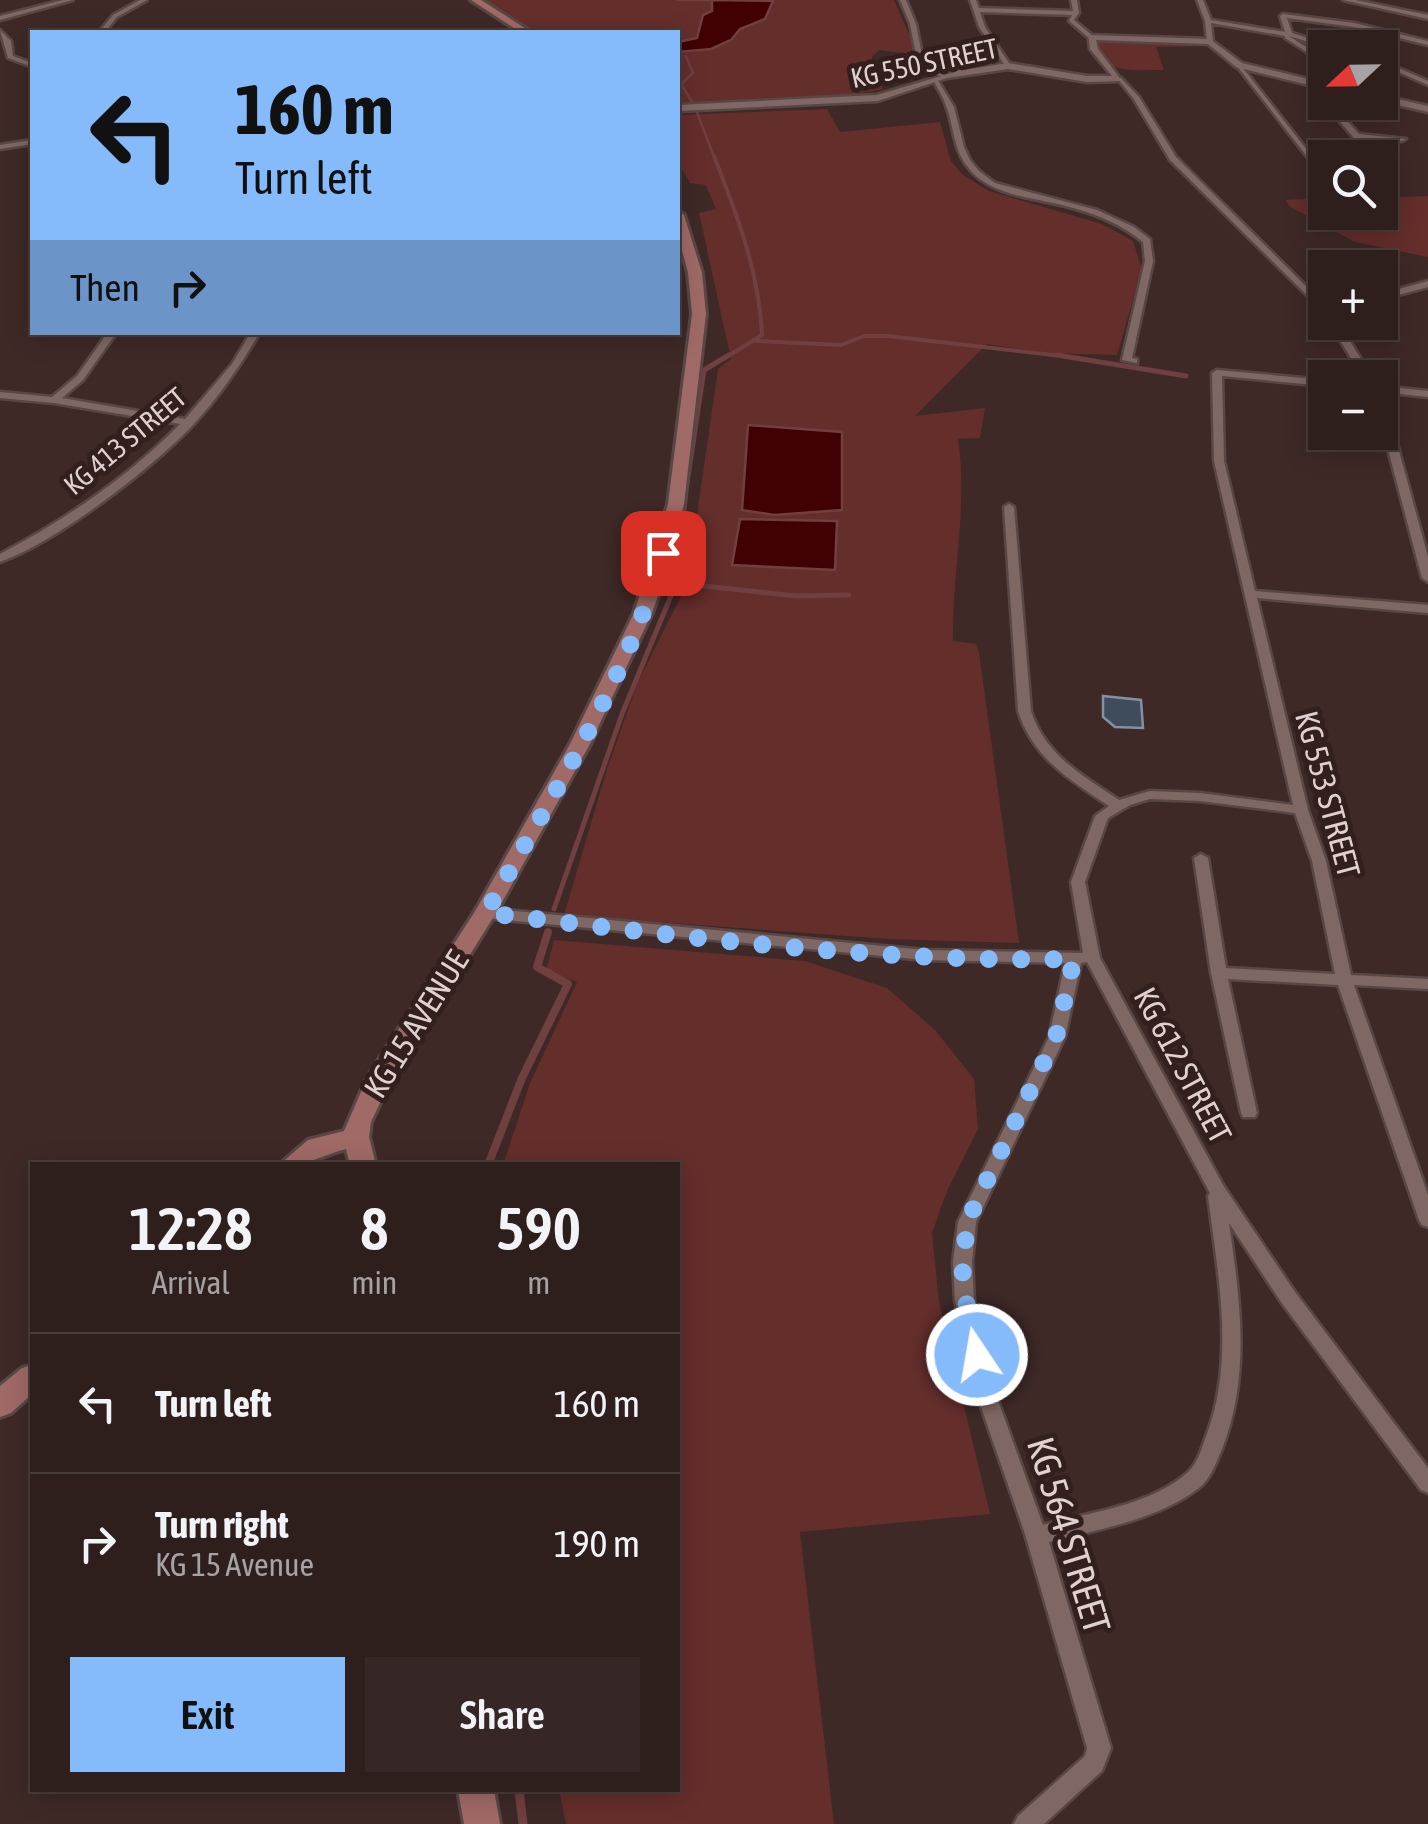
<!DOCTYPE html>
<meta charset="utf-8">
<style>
body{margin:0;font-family:"Asap Condensed",sans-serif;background:#362726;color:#f1f3f6;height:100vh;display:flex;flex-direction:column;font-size:38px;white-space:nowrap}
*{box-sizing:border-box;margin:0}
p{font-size:32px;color:#a7a2a4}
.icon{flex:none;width:55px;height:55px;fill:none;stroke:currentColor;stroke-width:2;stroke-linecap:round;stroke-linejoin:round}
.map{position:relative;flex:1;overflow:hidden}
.panel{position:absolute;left:30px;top:1162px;width:650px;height:630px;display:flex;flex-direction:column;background:#2e1f1d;border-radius:0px;box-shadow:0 5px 25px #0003,0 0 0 2px #493d3b}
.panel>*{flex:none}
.guide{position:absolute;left:30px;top:30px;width:650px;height:305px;border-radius:0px;box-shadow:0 5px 25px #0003,0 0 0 2px #493d3b;background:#86bbfb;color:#111;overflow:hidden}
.needle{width:65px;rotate:248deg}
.buttons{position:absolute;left:1308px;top:30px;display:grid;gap:20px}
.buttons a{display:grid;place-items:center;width:90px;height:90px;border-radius:0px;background:#2e1f1d;box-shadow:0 5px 25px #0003,0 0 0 2px #493d3b;font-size:50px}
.pin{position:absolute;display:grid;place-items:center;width:85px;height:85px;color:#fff;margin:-42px;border-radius:20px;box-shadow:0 5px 15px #0006}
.me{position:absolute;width:110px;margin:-55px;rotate:348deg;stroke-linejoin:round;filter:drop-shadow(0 0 8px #0008)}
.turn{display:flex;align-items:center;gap:35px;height:210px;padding:0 40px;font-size:45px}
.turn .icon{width:130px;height:130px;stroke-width:2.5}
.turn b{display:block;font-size:70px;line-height:85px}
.then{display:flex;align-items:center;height:95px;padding:0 40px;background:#0003;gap:20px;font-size:38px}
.eta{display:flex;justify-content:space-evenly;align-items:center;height:170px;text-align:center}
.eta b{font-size:60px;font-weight:600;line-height:70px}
.button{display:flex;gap:20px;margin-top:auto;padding:20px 40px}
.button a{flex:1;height:115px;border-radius:0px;background:#86bbfb;color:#111;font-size:40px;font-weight:600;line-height:115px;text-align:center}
.button a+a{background:#362726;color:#f1f3f6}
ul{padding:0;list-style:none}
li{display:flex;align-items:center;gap:30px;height:140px;padding:0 40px;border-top:2px solid #493d3b}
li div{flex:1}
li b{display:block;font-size:38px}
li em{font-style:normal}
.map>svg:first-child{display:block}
</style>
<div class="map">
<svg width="1428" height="1824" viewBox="0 0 1428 1824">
<rect width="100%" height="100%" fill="#3e2927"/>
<g fill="#642e2b">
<polygon points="482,0 894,0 918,55 879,50 872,57 873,70 883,89 828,99 678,105 678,32 536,32"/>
<path d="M1096,35L1188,39L1207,46L1156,47L1164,70C1122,70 1109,75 1086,37Z"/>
<path d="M827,109L840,132L940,122L951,161L963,175L989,191L1102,224L1133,241L1142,269L1117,355L1047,353L987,344L915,416L985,408L980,438L958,439C968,507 952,573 953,641L976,644L979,653L1019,943L888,939L564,915L607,769L638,682L687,584L718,369L731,359L699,213L716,209L706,185L690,183L678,163V115Z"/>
<polygon points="1428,196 1428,257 1355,242 1289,206 1286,200 1325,198 1325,212 1380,212 1380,198"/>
<polygon points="554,940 805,961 887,988 935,1030 974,1079 978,1129 947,1191 932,1233 939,1302 990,1514 800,1532 834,1824 566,1824 559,1790 678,1790 678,1165 503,1165 530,1083 577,982 546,971"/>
</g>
<g fill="#410003" stroke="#703f40" stroke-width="2.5">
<polygon points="712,0 773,1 765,19 740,29 731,40 711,49 678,52 678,42 697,38 703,15 712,11"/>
<polygon points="748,425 842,432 842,510 774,515 742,510"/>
<polygon points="740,519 837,521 835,570 732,565"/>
</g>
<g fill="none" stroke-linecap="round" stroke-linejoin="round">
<g stroke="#703f40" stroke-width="2.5">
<polyline points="677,0 712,0"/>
<polyline points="686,56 693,73 681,84 694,105"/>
<polyline points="696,110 715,159"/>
</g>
<g stroke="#703f40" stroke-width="4">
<path d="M714,156C737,215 759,271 762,335L725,358"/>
<polyline points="757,341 841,345 864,336 888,336 1079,358"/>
</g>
<g stroke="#703f40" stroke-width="5">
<polyline points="1057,355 1186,376"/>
<polyline points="676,583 796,596 849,595"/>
<polyline points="554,909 622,714 680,574 685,497 704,370 729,355"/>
</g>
<polyline stroke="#703f40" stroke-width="8" points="488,1165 522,1078 568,984 537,967 548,932"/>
<polyline stroke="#703f40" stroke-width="9" points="519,1790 523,1824"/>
</g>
<polygon fill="#3f4c5b" stroke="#8391a3" stroke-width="2.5" points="1103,696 1141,700 1143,728 1115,727 1103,717"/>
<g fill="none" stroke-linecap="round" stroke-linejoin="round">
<g stroke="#584745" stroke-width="5">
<g id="minor">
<polygon points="63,0 73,0 0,20 0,16"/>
<polygon points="140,0 147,0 117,17 105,32 99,32 113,15"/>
<polygon points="900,0 906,0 916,24 925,70 945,75 945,77 919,71 910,24"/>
<polygon points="970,0 976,0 979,8 1073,11 1071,0 1077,0 1079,13 1074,20 1094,37 1089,38 1069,21 1072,15 980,12 985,27 1011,66 1006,67 979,27"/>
<polygon points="1197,0 1203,0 1211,20 1285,32 1280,16 1283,14 1354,23 1428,41 1428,45 1354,27 1287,18 1292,33 1339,48 1328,48 1289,36 1325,59 1325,64 1285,38 1285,36 1211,23 1213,42 1210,44 1207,42 1205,21"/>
<polygon points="1343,0 1355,0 1428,15 1428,19"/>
<polygon points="0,30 11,41 13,56 32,63 32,67 8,58"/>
<polygon points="1380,60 1428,81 1428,85 1380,64"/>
<polygon points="1239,63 1325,173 1325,180 1237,66"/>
<polygon points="1117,78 1121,78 1139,97 1176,157 1325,305 1325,313 1170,160 1133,98"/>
<path d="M933,79H937L954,107L964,147L970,160L979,171L995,183L1097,210L1134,227L1150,239L1153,261L1132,358L1137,359V363L1122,360L1145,261L1143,242C1122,225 1099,215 1073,208C1036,197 990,198 966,165C953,147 954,126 946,106C943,96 936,87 933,79Z"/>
<polygon points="1325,100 1325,102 1330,102 1359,134 1406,139 1402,141 1354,138 1324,103"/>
<polygon points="32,140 32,144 0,149 0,145"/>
<polygon points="1428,281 1428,287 1380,300 1380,294"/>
<polygon points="1329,322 1338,322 1373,378 1363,378"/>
<path d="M108,332H117L83,380L62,398L185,419L232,364L251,332H260C241,365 218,398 193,425C151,469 58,541 0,562V554C65,520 128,477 180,424L54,403L0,398V392L52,397L77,376Z"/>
<path d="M1217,370L1325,380V386L1222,376L1224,461L1255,591L1428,605V613L1257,598L1308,810L1326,861L1351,975L1428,979V989L1354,985L1428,1195V1227L1422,1225L1419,1220L1338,985L1228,979L1257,1113L1255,1117H1243L1241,1113L1211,973L1194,858L1201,854L1208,858L1226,968L1335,974L1312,861L1295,813L1200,801L1150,799L1130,805L1108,818L1085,882L1100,958L1223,1185L1295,1292L1428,1468V1493L1421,1490L1281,1302L1229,1223C1240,1300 1251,1375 1222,1449C1216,1463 1211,1478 1199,1488C1157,1520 1099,1529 1049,1542L1111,1748L1102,1771L1044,1824H1014L1018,1816L1085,1756L1087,1748L1025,1534L972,1381L955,1301L953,1262L958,1222L1049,1037L1065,963L925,960L485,918L477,913L485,908L925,950L1083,953L1071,882L1095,816L1109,806C1070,780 1033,758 1018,711L1004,507L1009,504L1014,507L1031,711C1045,755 1082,775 1119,800L1150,791L1200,793L1293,805L1214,461L1212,373ZM1087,962L1210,1193L1208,1196C1218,1276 1236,1362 1205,1439C1201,1451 1197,1464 1187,1473C1149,1506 1090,1512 1043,1525L991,1381L974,1301L972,1262L976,1222L1065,1037L1081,963Z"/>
<polygon points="1380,386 1428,391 1428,397 1380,392"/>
<polygon points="1380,397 1385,400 1428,557 1428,582 1422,578 1380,419"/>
</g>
</g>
<g stroke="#584745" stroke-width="5">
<g id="tertiary">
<polygon points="1088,35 1210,39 1242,63 1325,83 1325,89 1236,67 1208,44 1096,40 1098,49 1122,81 1087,82 1008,69 947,78 878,101 678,111 678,105 877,95 955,72 925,66 928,61 964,70 1008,63 1087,76 1112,76 1090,49"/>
<polygon points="1380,95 1428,106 1428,112 1380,101"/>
</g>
</g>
<g stroke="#584745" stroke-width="6">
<g id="secondary">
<polygon points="471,0 481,0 531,32 520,32"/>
<path d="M678,211L684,215L702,273L706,314L684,504L665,576L652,613L590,744L496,913L388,1086L371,1122L369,1137L376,1165H350L346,1149C316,1157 313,1165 279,1165L308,1140L344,1131L367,1078L474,913L570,744L634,613L668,504L692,314L688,273L678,235Z"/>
<polygon points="32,1365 32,1394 11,1413 0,1417 0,1386 22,1368"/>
<polygon points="458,1790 494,1790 500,1824 464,1824"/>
</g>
</g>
<use href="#minor" fill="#7f6764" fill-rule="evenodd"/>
<use href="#tertiary" fill="#7f6764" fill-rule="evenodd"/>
<use href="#secondary" fill="#a06a66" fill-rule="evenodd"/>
</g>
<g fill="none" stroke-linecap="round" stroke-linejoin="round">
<path stroke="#86bbfb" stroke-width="18" stroke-dasharray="0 32.4" d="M663,553C627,681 550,798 486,913C680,936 878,963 1074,959L1056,1037L967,1222L962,1281L977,1355"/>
</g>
<g text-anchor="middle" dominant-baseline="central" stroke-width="10" stroke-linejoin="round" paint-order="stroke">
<g font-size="28" fill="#dfd1cf" stroke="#33201e">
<text transform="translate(924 63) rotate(-12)">KG 550 STREET</text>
<text transform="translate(125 441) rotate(-40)">KG 413 STREET</text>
</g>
<g font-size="32" fill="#dfd1cf" stroke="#33201e">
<text transform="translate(1328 794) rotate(75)">KG 553 STREET</text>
<text transform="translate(416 1024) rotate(-58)">KG 15 AVENUE</text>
<text transform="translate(1183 1065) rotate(62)">KG 612 STREET</text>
</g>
<g font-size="38" fill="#dfd1cf" stroke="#33201e">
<text transform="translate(1069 1535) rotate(73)">KG 564 STREET</text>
</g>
</g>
</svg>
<div class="buttons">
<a><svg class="needle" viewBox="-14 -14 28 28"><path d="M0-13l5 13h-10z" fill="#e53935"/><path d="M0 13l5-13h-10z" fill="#a7a2a4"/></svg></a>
<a><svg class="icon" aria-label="search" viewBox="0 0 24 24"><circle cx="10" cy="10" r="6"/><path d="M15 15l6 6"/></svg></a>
<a>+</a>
<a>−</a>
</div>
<div class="pin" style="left:663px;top:553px;background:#d93025"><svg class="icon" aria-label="arrive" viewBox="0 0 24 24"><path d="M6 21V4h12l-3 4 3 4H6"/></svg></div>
<svg class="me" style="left:977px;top:1355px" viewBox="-20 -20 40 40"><circle r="17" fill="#86bbfb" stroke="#fff" stroke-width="3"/><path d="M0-11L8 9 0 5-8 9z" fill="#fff"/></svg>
<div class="guide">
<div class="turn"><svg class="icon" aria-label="left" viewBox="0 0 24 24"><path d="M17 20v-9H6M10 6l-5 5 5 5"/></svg><div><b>160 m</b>Turn left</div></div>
<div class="then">Then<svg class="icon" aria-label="right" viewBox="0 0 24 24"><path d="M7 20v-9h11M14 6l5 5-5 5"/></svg></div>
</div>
<section class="panel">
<div class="eta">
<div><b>12:28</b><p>Arrival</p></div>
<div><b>8</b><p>min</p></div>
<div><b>590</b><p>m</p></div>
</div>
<ul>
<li><svg class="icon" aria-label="left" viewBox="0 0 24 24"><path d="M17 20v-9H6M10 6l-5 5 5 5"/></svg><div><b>Turn left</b></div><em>160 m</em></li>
<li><svg class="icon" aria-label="right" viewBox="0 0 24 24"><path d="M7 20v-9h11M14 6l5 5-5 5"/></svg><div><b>Turn right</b><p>KG 15 Avenue</p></div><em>190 m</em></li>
</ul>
<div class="button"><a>Exit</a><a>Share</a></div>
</section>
</div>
